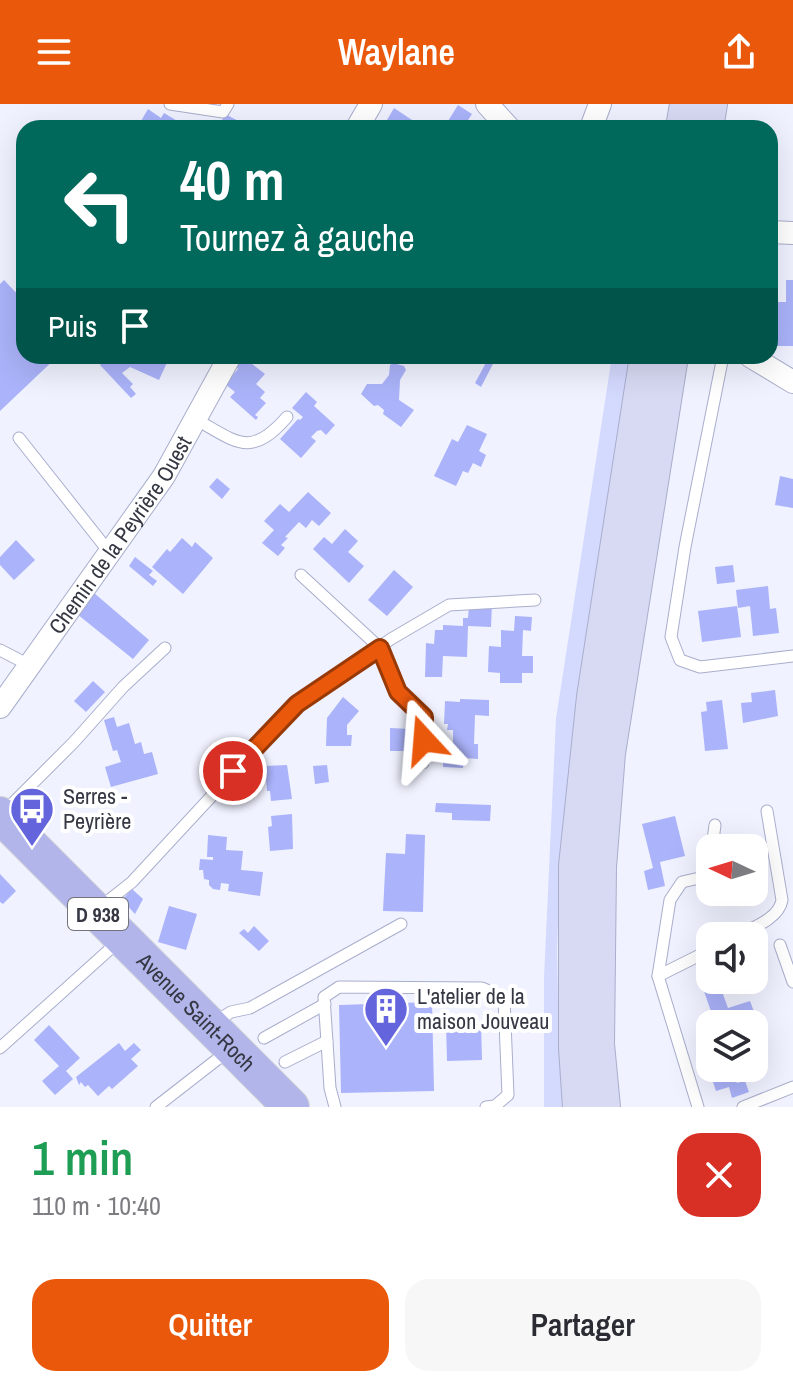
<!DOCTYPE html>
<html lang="fr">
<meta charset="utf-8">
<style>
body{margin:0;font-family:"Archivo Narrow",sans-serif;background:#f7f7f7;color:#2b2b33;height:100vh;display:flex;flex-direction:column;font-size:30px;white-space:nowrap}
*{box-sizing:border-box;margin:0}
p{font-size:26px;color:#7c7c81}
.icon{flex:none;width:44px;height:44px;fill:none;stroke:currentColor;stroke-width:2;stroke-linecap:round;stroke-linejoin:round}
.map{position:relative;height:1003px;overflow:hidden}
.side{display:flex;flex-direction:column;background:#fff;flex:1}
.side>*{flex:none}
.banner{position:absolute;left:16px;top:16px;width:762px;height:244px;border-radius:24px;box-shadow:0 8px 32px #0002;background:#00695c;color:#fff;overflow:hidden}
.needle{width:52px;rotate:274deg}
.buttons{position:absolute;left:696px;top:730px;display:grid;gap:16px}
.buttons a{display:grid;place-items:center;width:72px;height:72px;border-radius:16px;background:#fff;box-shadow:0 8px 32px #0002;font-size:40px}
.pin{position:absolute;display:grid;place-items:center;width:68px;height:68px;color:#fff;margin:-34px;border:4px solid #fff;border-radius:50%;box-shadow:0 2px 8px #0007}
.me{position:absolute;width:88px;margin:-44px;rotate:341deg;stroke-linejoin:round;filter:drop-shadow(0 0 6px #0008)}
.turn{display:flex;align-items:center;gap:28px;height:168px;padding:0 32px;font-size:36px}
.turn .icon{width:104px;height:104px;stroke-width:2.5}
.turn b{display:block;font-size:56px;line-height:68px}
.then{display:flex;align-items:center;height:76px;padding:0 32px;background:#0003;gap:16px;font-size:30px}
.round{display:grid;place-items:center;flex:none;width:84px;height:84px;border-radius:24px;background:#f7f7f7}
.overview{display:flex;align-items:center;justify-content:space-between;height:136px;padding:0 32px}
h1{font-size:48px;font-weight:600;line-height:60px;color:#1e9e55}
.primary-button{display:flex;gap:16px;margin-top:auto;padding:16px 32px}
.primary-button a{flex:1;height:92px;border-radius:24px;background:#ea580c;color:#fff;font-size:32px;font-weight:600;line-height:92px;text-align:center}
.primary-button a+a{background:#f7f7f7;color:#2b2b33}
header{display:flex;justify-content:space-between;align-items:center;height:104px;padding:0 32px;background:#ea580c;color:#fff;font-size:36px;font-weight:600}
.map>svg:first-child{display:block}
</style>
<header><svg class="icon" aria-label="menu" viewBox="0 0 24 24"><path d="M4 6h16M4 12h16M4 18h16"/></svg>Waylane<svg class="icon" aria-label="share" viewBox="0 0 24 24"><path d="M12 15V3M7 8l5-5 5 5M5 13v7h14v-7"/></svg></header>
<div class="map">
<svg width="793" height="1003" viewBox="0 0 793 1003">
<rect width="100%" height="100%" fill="#f0f2ff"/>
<polygon fill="#d4d9fe" points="612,252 636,252 571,647 561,742 557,846 559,952 563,1003 544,1003 544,874 556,615"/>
<g fill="#abb3fa">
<polygon points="458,1 472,10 463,24 447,24 445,22"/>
<polygon points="394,4 415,18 412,24 399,24 387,16"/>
<polygon points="148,5 161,14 164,9 189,24 137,24"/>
<polygon points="225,10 252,24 218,24"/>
<polygon points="4,176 24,197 24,252 58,252 0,307 0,180"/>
<polygon points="786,176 793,176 793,242 770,242 774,198 786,198"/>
<polygon points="105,252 170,252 159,276 130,263 122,269 133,280 130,283 136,290 131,294 100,261"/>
<polygon points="242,252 265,270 256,280 265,288 260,294 266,299 255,311 258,313 256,316 230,293 235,288 225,280 238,265 234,261"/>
<polygon points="488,255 494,258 481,283 475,279"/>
<polygon points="393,259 404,262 406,266 400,276 399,296 414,306 401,323 383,310 384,306 378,301 374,302 361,290 367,280 382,280 389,271 390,261"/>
<polygon points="306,288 317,298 314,302 335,321 326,331 321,326 317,327 311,333 316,337 301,354 280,335 298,315 300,316 303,313 292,304"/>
<polygon points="467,321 487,330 479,347 486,351 481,363 473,359 468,369 463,367 456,382 434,372 452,335 458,338"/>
<polygon points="780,372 793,375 793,404 775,401"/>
<polygon points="217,374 230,385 222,395 209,383"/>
<polygon points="308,388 331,409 319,422 312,416 306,424 299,418 285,433 288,434 281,441 285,444 278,452 262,439 274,426 264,417 280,400 289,408"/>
<polygon points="345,425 358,437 348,448 364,462 349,479 313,445 324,433 332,440"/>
<polygon points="182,434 192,443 195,438 213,454 183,490 152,463 167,445 170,448"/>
<polygon points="16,436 35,456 14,476 0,461 0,453"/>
<polygon points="135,453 153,467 149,471 157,477 153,482 129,462"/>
<polygon points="733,461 735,478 717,480 715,463"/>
<polygon points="394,466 413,483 387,512 368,496"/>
<polygon points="768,482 770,505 776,504 779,529 753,532 750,502 738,504 736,486"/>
<polygon points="94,489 149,536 133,555 77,510"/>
<polygon points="492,500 491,523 468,522 467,553 443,552 442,573 425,573 426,539 434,540 435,526 443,526 443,521 463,522 463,514 468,514 469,502"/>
<polygon points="737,502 741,533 702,538 698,507"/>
<polygon points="515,512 532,513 531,527 523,526 522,552 533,552 533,569 522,569 522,579 500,579 500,569 488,568 489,542 501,543 501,526 514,527"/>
<polygon points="93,577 105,588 86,608 74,597"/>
<polygon points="775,586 778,612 743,619 741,599 752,598 751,589"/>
<polygon points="343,593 359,607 347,621 347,631 352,631 351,642 326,642 327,614"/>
<polygon points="460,595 489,596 489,612 475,611 474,640 478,640 478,655 464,654 463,664 443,663 444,638 453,639 453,626 447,626 448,620 444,620 445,597 460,598"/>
<polygon points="722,596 728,645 705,647 701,608 707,607 706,598"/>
<polygon points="114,613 117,623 129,619 135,640 141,638 144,650 152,648 158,670 111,683 105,663 121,658 117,646 113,647 104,616"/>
<polygon points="390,624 410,625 409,647 390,647"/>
<polygon points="287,661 292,695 271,697 270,687 267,687 265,662"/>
<polygon points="327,661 329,678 315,680 313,662"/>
<polygon points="436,699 491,701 490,717 452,716 452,709 435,708"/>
<polygon points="292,710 293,745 270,747 268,723 272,722 271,712"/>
<polygon points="675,712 685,752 660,758 665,782 648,786 644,767 653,764 642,720"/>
<polygon points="406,730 425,731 423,808 383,807 386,749 405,750"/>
<polygon points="208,731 227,733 226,746 243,747 241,766 263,768 260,792 228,787 229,780 221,779 220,786 213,785 209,781 209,776 204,775 203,766 199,766 200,755 213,756 213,753 207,753"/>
<polygon points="0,770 16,787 3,800 0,798"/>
<polygon points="132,785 143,795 135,810 122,796"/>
<polygon points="169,802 197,810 186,846 158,838"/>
<polygon points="254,822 269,837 259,847 239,829 244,825 248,829"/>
<polygon points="710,870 710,876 736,876 720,882 728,904 750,897 756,913 736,920 708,920 706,915 713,913 699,873"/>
<polygon points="432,898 434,987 341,989 339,901"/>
<polygon points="481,919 482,956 447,957 446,920"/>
<polygon points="49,921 80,954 66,967 73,975 55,991 42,977 59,962 34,936"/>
<polygon points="119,939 125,947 134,939 141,946 131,955 138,962 112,985 109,982 98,992 88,981 85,983 81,978 79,981 76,973"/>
<polygon points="710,952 710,964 732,964 737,979 745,977 749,988 732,994 729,983 716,987 705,954"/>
</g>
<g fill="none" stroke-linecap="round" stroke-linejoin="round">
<g stroke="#a9aecc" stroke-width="13">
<g id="lane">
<polyline points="170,0 223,8 228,0"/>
<polyline points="723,252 685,443 671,533 680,556 700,563 793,552"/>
<path d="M197,316C238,339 251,354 287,313"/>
<polyline points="19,334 110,449"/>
<polyline points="301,471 380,544 398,588 424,613 423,659"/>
<polyline points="0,546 29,561"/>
<polyline points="3,709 74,638 123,583 165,544"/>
<polyline points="712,744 715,721"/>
<polyline points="99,804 132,778 297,600 391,535 449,501 535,496"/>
<path d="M736,832C752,824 779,815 782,796L767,707"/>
<polyline points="780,841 793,878"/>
<polyline points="658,872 710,846"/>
<polyline points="213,919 231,908 250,904 401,820"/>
<polyline points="264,934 325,900"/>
<polyline points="0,944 119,837"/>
<polyline points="285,958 327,937"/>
<polyline points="156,1003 228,947"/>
<polyline points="335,1003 330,984 324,893 339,883 482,884 504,894 508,991 495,1002 486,1003"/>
<polyline points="698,1003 658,872 670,796 682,778 708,772 710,759"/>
<polyline points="743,1003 793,983"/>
</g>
</g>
<g stroke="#a9aecc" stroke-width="24">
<g id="street">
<polyline points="487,0 509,24"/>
<polyline points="357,24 371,0"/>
<polyline points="591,24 600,0"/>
<polyline points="770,128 793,129"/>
<polyline points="750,252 793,278"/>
<path id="s1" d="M0,603L164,372L230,252"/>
</g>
</g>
<g stroke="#a9aecc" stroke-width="34">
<g id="secondary">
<polyline points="682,24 686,0"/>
<polyline points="707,24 711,0"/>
<polyline points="579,1003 575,944 575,762 593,593 646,252"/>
<polyline points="604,1003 598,940 600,763 609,649 672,252"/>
</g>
</g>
<g stroke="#d3d3d6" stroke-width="38">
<g id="primary">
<path id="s2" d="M0,711L291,1003"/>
</g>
</g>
<use href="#lane" stroke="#fff" stroke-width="11"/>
<use href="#street" stroke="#fff" stroke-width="22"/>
<use href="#secondary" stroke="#d8daf4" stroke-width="32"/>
<use href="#primary" stroke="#b1b5ea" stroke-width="36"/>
</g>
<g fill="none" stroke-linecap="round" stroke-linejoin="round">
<g stroke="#983908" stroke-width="20">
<polyline id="route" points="233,667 297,600 380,544 398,588 424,613 424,636"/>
</g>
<use href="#route" stroke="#ea580c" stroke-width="14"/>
</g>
<defs>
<g id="bus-pin" transform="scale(2.3)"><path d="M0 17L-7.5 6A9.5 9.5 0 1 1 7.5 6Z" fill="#6464dd" stroke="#fff"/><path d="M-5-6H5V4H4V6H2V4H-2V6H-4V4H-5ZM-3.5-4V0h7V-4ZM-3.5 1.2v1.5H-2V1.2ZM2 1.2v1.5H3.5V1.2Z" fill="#fff"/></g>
<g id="building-pin" transform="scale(2.3)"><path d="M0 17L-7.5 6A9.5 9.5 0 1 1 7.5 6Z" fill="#6464dd" stroke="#fff"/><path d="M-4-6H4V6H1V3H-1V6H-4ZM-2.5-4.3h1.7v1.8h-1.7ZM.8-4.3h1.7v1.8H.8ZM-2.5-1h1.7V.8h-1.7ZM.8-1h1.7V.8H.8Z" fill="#fff"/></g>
</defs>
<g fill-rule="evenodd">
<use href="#bus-pin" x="32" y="705"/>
<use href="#building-pin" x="386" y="905"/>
</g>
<g text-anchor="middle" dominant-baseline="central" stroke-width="8" stroke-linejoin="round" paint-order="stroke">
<rect fill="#fff" stroke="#72737b" stroke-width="2" x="68" y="794" width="60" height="32" rx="6"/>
<g font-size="20" font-weight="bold" fill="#353743">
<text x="98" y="810">D 938</text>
</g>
<g font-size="22" fill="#353743" stroke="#fff">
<text stroke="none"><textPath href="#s1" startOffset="210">Chemin de la Peyrière Ouest</textPath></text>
<text stroke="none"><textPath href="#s2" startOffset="278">Avenue Saint-Roch</textPath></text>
</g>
<g font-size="22" fill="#353743" stroke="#fff" text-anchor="start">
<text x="63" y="692">Serres -<tspan x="63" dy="25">Peyrière</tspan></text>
<text x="417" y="892">L'atelier de la<tspan x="417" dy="25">maison Jouveau</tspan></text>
</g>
</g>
</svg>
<div class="buttons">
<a><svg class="needle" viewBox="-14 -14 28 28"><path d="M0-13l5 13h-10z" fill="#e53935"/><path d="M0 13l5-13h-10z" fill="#7c7c81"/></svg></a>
<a><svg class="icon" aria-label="sound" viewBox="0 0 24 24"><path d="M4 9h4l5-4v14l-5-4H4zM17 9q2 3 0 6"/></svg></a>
<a><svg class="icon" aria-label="layers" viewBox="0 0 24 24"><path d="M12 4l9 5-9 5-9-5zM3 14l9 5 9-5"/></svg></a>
</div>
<div class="pin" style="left:233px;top:667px;background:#d93025"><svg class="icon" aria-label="arrive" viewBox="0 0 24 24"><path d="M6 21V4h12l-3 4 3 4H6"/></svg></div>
<svg class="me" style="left:424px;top:636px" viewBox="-20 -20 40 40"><path d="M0-17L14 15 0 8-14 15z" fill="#ea580c" stroke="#fff" stroke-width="4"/></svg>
<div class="banner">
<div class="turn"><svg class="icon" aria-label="left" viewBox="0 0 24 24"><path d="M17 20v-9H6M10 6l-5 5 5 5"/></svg><div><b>40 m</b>Tournez à gauche</div></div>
<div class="then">Puis<svg class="icon" aria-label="arrive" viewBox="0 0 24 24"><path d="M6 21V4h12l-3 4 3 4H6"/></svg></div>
</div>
</div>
<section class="side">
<div class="overview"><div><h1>1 min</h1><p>110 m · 10:40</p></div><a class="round" style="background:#d93025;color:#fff"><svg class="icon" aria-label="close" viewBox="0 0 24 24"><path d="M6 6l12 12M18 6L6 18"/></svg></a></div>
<div class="primary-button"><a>Quitter</a><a>Partager</a></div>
</section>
